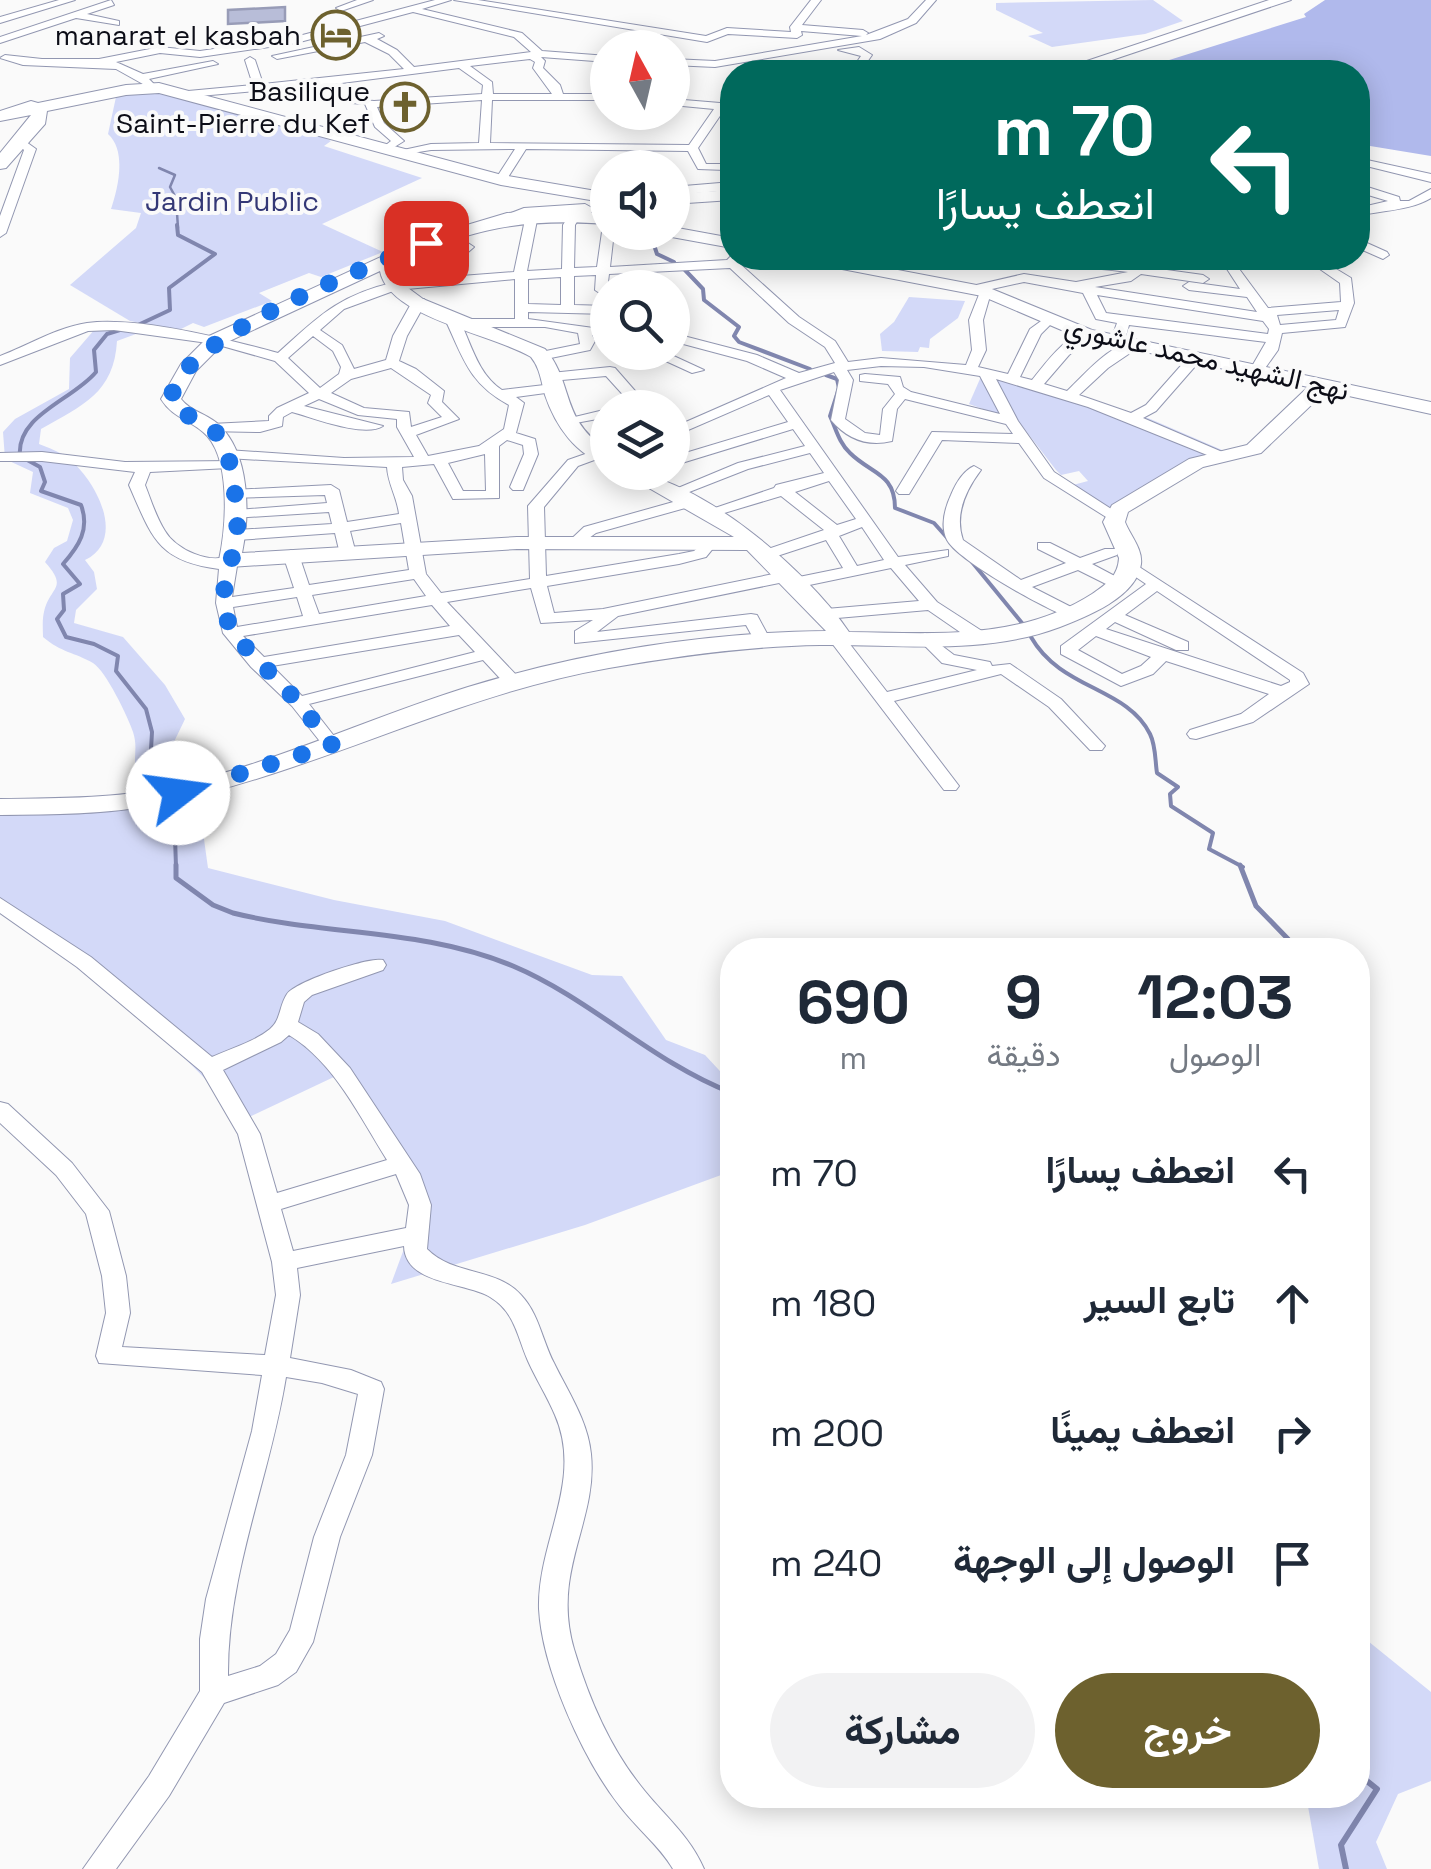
<!DOCTYPE html>
<html lang="ar">
<meta charset="utf-8">
<style>
body{margin:0;font-family:"Space Grotesk",Vazirmatn,sans-serif;background:#f2f2f3;color:#1f2937;direction:rtl;height:100vh;display:flex;flex-direction:column;font-size:38px;white-space:nowrap}
*{box-sizing:border-box;margin:0}
p{font-size:32px;color:#747a83}
.icon{flex:none;width:55px;height:55px;fill:none;stroke:currentColor;stroke-width:2;stroke-linecap:round;stroke-linejoin:round}
.map{position:relative;flex:1;overflow:hidden;direction:ltr}
.side{position:absolute;left:720px;top:938px;width:650px;height:870px;display:flex;flex-direction:column;background:#fff;border-radius:40px;box-shadow:0 5px 25px #0003;direction:rtl}
.side>*{flex:none}
.banner{position:absolute;left:720px;top:60px;width:650px;height:210px;border-radius:40px;box-shadow:0 5px 25px #0003;direction:rtl;background:#00695c;color:#fff;overflow:hidden}
.needle{width:65px;rotate:352deg}
.fabs{position:absolute;left:590px;top:30px;display:grid;gap:20px}
.fabs a{display:grid;place-items:center;width:100px;height:100px;border-radius:50%;background:#fff;box-shadow:0 5px 25px #0003;font-size:50px}
.pin{position:absolute;display:grid;place-items:center;width:85px;height:85px;color:#fff;margin:-42px;border-radius:20px;box-shadow:0 5px 15px #0006}
.me{position:absolute;width:110px;margin:-55px;rotate:75deg;stroke-linejoin:round;filter:drop-shadow(0 0 8px #0008)}
.turn{display:flex;align-items:center;gap:35px;height:210px;padding:0 50px;font-size:45px}
.turn .icon{width:130px;height:130px;stroke-width:2.5}
.turn b{display:block;font-size:70px;line-height:85px}
.eta{display:flex;justify-content:space-evenly;align-items:center;height:170px;text-align:center}
.eta b{font-size:60px;font-weight:700;line-height:70px}
.button{display:flex;gap:20px;margin-top:auto;padding:20px 50px}
.button a{flex:1;height:115px;border-radius:60px;background:#6d612e;color:#fff;font-size:40px;font-weight:700;line-height:115px;text-align:center}
.button a+a{background:#f2f2f3;color:#1f2937}
ul{padding:0;list-style:none}
li{display:flex;align-items:center;gap:30px;height:130px;padding:0 50px}
li div{flex:1}
li b{display:block;font-size:38px}
li em{font-style:normal}
.map>svg:first-child{display:block}
</style>
<div class="map">
<svg width="1431" height="1869" viewBox="0 0 1431 1869">
<rect width="100%" height="100%" fill="#fafafa"/>
<g fill="#d3d9f8">
<polygon points="1153,0 1183,21 1145,34 1052,47 1028,36 1043,33 996,10 996,3"/>
<path d="M149,89L321,136L331,141L324,146L422,178L322,224L383,252L321,277L309,273L259,293L272,301L204,327L193,323L179,330L130,321L70,285L136,228L141,213L111,209C118,188 127,151 108,134L116,97Z"/>
<polygon points="909,297 965,301 958,318 930,339 929,348 920,347 918,352 882,351 880,334 894,322"/>
<path d="M105,327L136,334L117,341C114,393 83,405 41,429L39,444C49,448 60,452 68,458C95,479 128,539 85,560L94,572L97,589L76,610L74,623L123,637L165,685L185,719L173,744L172,782L143,786C128,760 140,754 133,732C128,717 106,671 93,663C74,652 62,653 43,637C43,630 42,620 44,612C50,586 69,589 45,562L54,548L67,541L73,520L68,508L30,493L33,472L5,459L3,432L15,419L69,389L70,358L95,329Z"/>
<polygon points="983,372 1115,412 1148,418 1229,453 1111,512 1073,485 1088,481 1079,471 1061,475 1056,470 1019,422 969,404"/>
<path d="M187,798L203,832L208,868L334,900L445,921L592,975L622,976L666,1040L705,1055L732,1084V1171L585,1225L391,1284L415,1219L397,1154L336,1076L243,1120C173,1038 87,973 0,910V812L103,811Z"/>
<polygon points="1358,1633 1431,1692 1431,1781 1398,1794 1376,1842 1387,1869 1319,1869 1306,1795 1358,1795"/>
</g>
<polygon fill="#b0b9ec" points="1325,0 1431,0 1431,156 1358,144 1358,72 1131,72 1306,17 1304,14"/>
<g fill="none" stroke-linecap="round" stroke-linejoin="round">
<polyline stroke="#8086ae" stroke-width="2.5" points="159,168 175,175 170,187 176,198 178,228"/>
<g stroke="#8086ae" stroke-width="4">
<polyline points="664,240 654,245 657,254 674,262"/>
<polyline points="684,269 703,289 704,300 739,327 734,336 739,342 810,369"/>
<polyline points="138,325 170,310 169,288 215,254 178,235 177,225"/>
<path d="M123,329L107,334L94,350L96,372C73,400 16,415 20,456L40,467L45,482L41,491L81,505C90,529 79,546 63,564L80,584L63,594L64,610L57,619L66,637L94,644L118,656L116,671L146,709L152,732L150,767L175,837L176,867"/>
<path d="M826,375L837,379L839,388L830,416C836,429 839,443 850,453C871,474 895,473 895,508L934,523L950,541"/>
<polyline points="972,562 1022,623"/>
<path d="M1031,637C1061,690 1127,687 1150,734C1156,746 1155,761 1157,773L1178,787L1170,794L1171,806L1213,833L1209,849L1243,867"/>
</g>
<g stroke="#8086ae" stroke-width="5">
<path d="M176,865V878L213,905L233,913C326,936 423,928 513,966C591,999 652,1062 732,1093"/>
<polyline points="1240,865 1256,906 1288,939 1285,949 1274,950"/>
</g>
<polyline stroke="#8086ae" stroke-width="6" points="1346,1869 1341,1845 1377,1789 1358,1774"/>
</g>
<polygon fill="#b8bdd8" stroke="#989cb7" stroke-width="2.5" points="285,7 285,21 228,24 228,10"/>
<g fill="none" stroke-linecap="round" stroke-linejoin="round">
<g stroke="#9297b1" stroke-width="2">
<g id="street">
<polygon points="59,0 75,0 0,23 0,17"/>
<polygon points="111,0 114,5 87,14 119,21 119,25 76,18 0,43 0,37"/>
<polygon points="357,0 373,0 341,11 336,8"/>
<path d="M435,0H451L422,9L522,33L542,51L608,56V62L541,57L545,61L543,68L560,85L563,94H608V100H492L490,143L689,145L714,109L672,105V99L732,104V110H724L698,148L706,164H726L732,167L726,170L698,169L688,151L526,149L505,182L501,184L495,180L515,149L431,150L400,155L394,152L431,144L479,143L482,100L377,107L384,123L404,141L388,151L382,148L391,141L375,127L365,104L282,98L277,95L282,92L374,101L482,94L483,85L459,68L326,85L188,97L183,94L188,91L253,85L245,60L250,57L255,60L263,84L404,69L389,54L365,42L277,59L272,56L379,33L384,36L377,39L397,50L414,67L531,52L514,37L413,12L296,43L200,57L160,53L116,62L143,74L213,61L218,64L149,79L155,85L150,88L116,69L23,65L0,58L5,55L42,59H99L160,47L200,51L295,37ZM530,59L535,62L533,68L552,94H493L492,82L470,66Z"/>
<polygon points="454,0 478,0 706,36 727,28 791,32 790,27 811,0 821,0 802,25 863,30 868,33 866,35 908,19 926,0 936,0 916,23 880,39 715,67 672,65 672,59 715,61 862,36 801,31 802,35 797,38 728,34 707,42"/>
<polygon points="859,47 872,55 860,72 850,72 861,56 838,50"/>
<polygon points="22,139 36,149 6,233 0,237 0,216 24,150 16,142"/>
<polygon points="1358,158 1431,174 1431,182 1358,164"/>
<polygon points="732,182 732,190 672,195 672,187"/>
<path d="M1358,184L1399,197L1400,201H1409L1431,189V198C1409,211 1383,210 1358,216V208L1388,201L1358,192Z"/>
<path d="M532,211L538,215L527,271L562,269L563,225L571,212L575,211L581,215L575,225L574,268L597,267L602,232L608,228V232H614L610,267L727,260L732,255V258H740L739,263L799,317L835,341L848,362L881,358L966,365L972,350L969,320L980,292H972V286L1024,274L1076,282L1128,272C1095,267 1063,268 1030,261L1028,258L1067,261L1096,258L1095,260L1133,265L1137,258H1149L1145,267L1203,275L1209,279L1203,283L1141,274L1131,281L1095,287L1257,312L1247,297L1189,290L1183,286L1189,282L1240,289L1227,269L1171,262L1165,258L1221,261L1219,258H1231L1268,308L1341,302L1340,283L1304,258H1318L1351,278L1354,303L1345,327L1282,333L1278,350L1263,371L1258,372L1251,368L1266,342L1129,325L1125,340L1118,344L1111,340L1117,323L1096,319L1083,293L1024,282L992,289L983,320L986,350L978,367L1008,374L1030,329L1048,316L1055,320L1041,334L1020,377L1032,380C1046,363 1068,331 1092,331V337L1069,355L1044,384L1067,391C1085,374 1113,340 1139,341V347L1108,368L1079,395L1131,413L1146,405L1193,352L1205,355L1156,411L1143,418L1227,454V460L1222,461L1088,407L996,379L1018,421L1054,472L1119,514L1122,517L1114,522L1044,478L1019,443L942,440L909,494H899L896,491L932,432L1013,434L1006,424L905,399L897,409L892,441C868,447 847,439 831,420L839,380L834,372L780,390L898,557L948,550V556L905,565L937,602L985,633V641H973L928,610L826,619L818,614L826,609L919,601L891,568L795,588L789,586V581L618,616L597,632L751,614L757,615L771,641L763,646L757,645L746,625L575,643V631L593,620L541,623L531,588L447,602L520,679L523,683L520,687H508L483,660L309,704L341,745L332,750L326,749L292,706L251,667L223,633L216,603L219,569C157,561 152,537 129,485L135,472L42,461H0V453L42,452L125,462L234,461V467L229,468L150,472L145,485C151,500 156,517 165,531C176,550 211,565 230,555L236,557L238,560L232,597L294,588L283,555L291,550L299,555L309,585L409,570L401,523L350,531L355,550L347,555L339,550L335,533L237,540L229,535L237,530L332,524L329,512L232,518L229,515L237,510L327,503L325,495L228,498L225,495L233,490L331,485L339,490L347,522L399,514C397,497 388,484 387,467L227,458L220,454L227,450L344,458L414,457L397,427V419L358,415L319,399L304,406L383,426C364,438 314,418 292,412L283,417L282,426L260,432L206,431L204,428L211,424L269,421V416L277,408L309,393L275,361L215,344L114,330L88,331L0,365V356C27,346 58,327 87,323C138,316 227,339 278,353C318,317 338,295 396,282L405,264L450,255L468,243L474,247L458,261L414,270L409,280L514,272L526,215ZM730,268L789,323L825,347L835,363L799,373L757,355L672,333V341L747,361L786,378L672,428V437L769,395L788,422L672,457V466L793,429L805,446L738,463L666,493L674,498L679,496L748,469L810,453L824,473L776,485L774,488L703,512L711,517L781,496L824,530L759,552V558H771L826,540L843,568L794,578V573L788,571L603,609L554,613L547,586L679,564L706,557L715,546L707,541L694,551L679,554L546,576L544,507L578,466L608,455V446L568,460L528,506L530,579L441,593L426,574L412,496L403,480L402,467L434,464L453,499L499,498V446L507,440L523,445L524,454L510,487L513,490H523L538,454L535,439L516,433L524,403L516,397L553,392L560,388L553,384L502,390C479,375 472,347 461,323L467,327H545L578,333L580,344L536,353V359L541,360L585,351L590,350L595,341L592,335L608,338V330L528,319V312L608,314V306L574,305V276L596,275L595,290L601,294L607,290L609,274ZM561,277V305L528,304V279ZM515,279V319H467L460,323L456,314L444,317C463,357 468,383 509,405L504,429L479,446L428,456L416,435L459,419L442,402L444,391L416,369L399,361L407,336L426,302L424,299L412,302L393,336L386,360L354,369L342,345L320,330L344,309L396,290ZM1097,295L1263,321L1269,329L1268,334L1106,313ZM1339,310L1336,320L1280,325L1277,315ZM313,336L333,351L341,367L339,374L320,388L288,358ZM881,366L924,367L980,376L1000,414L911,392L903,387L900,377L865,374L860,375V381L888,384L895,394L883,409L880,435L865,433L845,419L853,380L847,370ZM391,368L431,395L428,403L442,417L411,427L409,412L364,408L331,393L351,379ZM485,454L486,491H463L448,463ZM829,481L856,519L837,525L795,492ZM862,527L884,560L857,566L839,536ZM414,579L426,596L319,614L312,595ZM297,597L303,616L237,627L233,607ZM432,605L450,626L264,657L243,636ZM459,635L475,652L302,696L272,666Z"/>
<polygon points="1358,239 1387,252 1389,255 1383,259 1358,248"/>
<polygon points="646,352 665,352 704,370 692,373"/>
<polygon points="610,367 615,368 650,408 635,408 606,376 551,381 544,377 551,373"/>
<polygon points="608,409 608,417 565,425 558,421"/>
<path d="M974,466L981,470C966,490 954,514 963,540L1021,580L1066,563L1038,549V543H1050L1080,558L1105,549H1117V555L1092,564L1126,582V588H1114L1078,570L1032,587L1077,610V616L1071,618C1048,611 957,560 947,540C940,526 945,508 951,495C956,483 963,471 974,466Z"/>
<polygon points="691,497 699,502 696,505 596,533 575,548 567,543 584,527"/>
<path d="M1130,561L1303,673L1309,684L1253,722L1196,739L1190,738L1187,734L1190,730L1241,714L1269,694L1166,661L1153,674L1121,686L1061,654V646L1146,584L1124,569L1122,566ZM1157,591L1290,680V682L1281,686L1106,629L1115,622L1176,650H1188V642L1125,615ZM1096,636L1151,657L1141,666L1122,674L1078,650Z"/>
<polygon points="836,633 842,634 887,692 977,670 942,663 917,638 925,633 954,655 990,662 992,666 1010,664 1061,699 1105,746 1102,750 1090,750 1049,707 1001,674 894,701 959,786 956,790 944,790 828,638"/>
<path d="M0,898L91,957L212,1057C230,1049 254,1042 270,1029C281,1020 279,1006 287,994C297,981 368,957 383,960L386,965L383,970L312,995L304,1002L298,1022L318,1034L350,1068L420,1174L431,1205L427,1249C453,1276 496,1267 521,1295C539,1314 542,1340 554,1363C568,1392 588,1421 591,1454C598,1522 551,1570 574,1649C588,1696 609,1746 640,1785C663,1815 689,1834 704,1869H673C659,1845 636,1828 619,1805C583,1759 542,1668 539,1609C537,1542 584,1481 555,1415C547,1396 536,1379 528,1361C517,1336 515,1312 490,1297C466,1282 405,1285 404,1246L297,1268L300,1295L290,1358L351,1370L381,1382L384,1389L372,1455L340,1537L313,1642L296,1672L278,1685L224,1703L169,1796L116,1869H83L149,1776L200,1691V1639L206,1599L252,1431L262,1375L99,1363L96,1356L106,1313L102,1276L86,1214L56,1175L0,1123V1102L8,1104L72,1163L109,1211L126,1276L130,1313L122,1347L265,1355L276,1295L272,1262L238,1134L202,1072L77,967L0,913ZM289,1035C334,1062 360,1117 387,1160L277,1193L260,1134L223,1070L281,1042ZM396,1174L409,1205L406,1228L293,1251L281,1209ZM286,1377L322,1383L358,1394L346,1455L314,1537L290,1630L276,1654L260,1666L228,1676C227,1574 270,1477 286,1377Z"/>
</g>
</g>
<g stroke="#9297b1" stroke-width="2">
<g id="secondary">
<path d="M554,210L608,214V224C523,218 473,228 396,263L400,282L423,299L545,349C575,384 559,419 608,450V465C576,456 555,425 545,395C541,381 540,368 531,357C493,334 389,318 380,271L223,344L196,371L181,399C191,412 208,414 219,425C250,454 250,514 242,553L517,537H734L621,472C695,472 809,572 849,632C933,633 1019,641 1092,594C1107,584 1118,576 1119,558L1103,522L1112,505L1189,459L1247,445L1308,387L1080,338L982,296L811,263L803,258H835L987,287L1092,330L1431,402V414L1326,391L1261,453L1203,467L1128,512L1125,522C1130,535 1143,549 1141,564C1137,597 1086,617 1060,627C983,656 900,644 820,645C749,646 678,656 609,668C453,695 313,774 159,804C107,815 53,814 0,815V799C53,798 106,799 159,789C265,768 365,719 468,687C582,652 706,632 826,631L747,550L517,549L230,567L219,560C226,528 232,456 203,432C188,419 172,417 161,399L181,364L209,336L420,239L507,213Z"/>
<polygon points="672,227 732,238 732,248 666,236 664,232 672,232"/>
</g>
</g>
<g stroke="#9297b1" stroke-width="2">
<g id="primary">
<polygon points="1269,0 1291,0 1076,72 1054,72"/>
<polygon points="159,83 502,175 608,193 608,203 501,185 159,93 126,95 47,111 45,124 6,168 0,169 0,153 31,115 0,121 0,111 31,101 38,103 126,85"/>
<polygon points="732,190 732,200 672,204 672,194"/>
<polygon points="585,204 594,209 591,213 507,223 498,218 524,208"/>
</g>
</g>
<use href="#street" fill="#fff" fill-rule="evenodd"/>
<use href="#secondary" fill="#fff" fill-rule="evenodd"/>
<use href="#primary" fill="#fff" fill-rule="evenodd"/>
</g>
<g fill="none" stroke-linecap="round" stroke-linejoin="round">
<path stroke="#1a73e8" stroke-width="18" stroke-dasharray="0 32.4" d="M178,793L332,745L298,702L232,633C214,588 231,575 237,534C239,516 232,457 222,441C212,422 188,419 172,405C161,342 377,264 426,243"/>
</g>
<defs>
<g id="hotel-ring" transform="scale(2.5)"><circle r="9.5" fill="#fafafa" stroke="#6d612e" stroke-width="1.5"/><path d="M-6-4.5h1.5V1H6V5H4.5V3h-9V5H-6ZM-4 0a1.8 1.8 0 1 1 3.6 0ZM.5 0V-2.5h3Q6-2.5 6 0Z" fill="#6d612e"/></g>
<g id="church-ring" transform="scale(2.5)"><circle r="9.5" fill="#fafafa" stroke="#6d612e" stroke-width="1.5"/><path d="M-1.2-6h2.4v3.5h3.3v2.4h-3.3V6h-2.4V-.1h-3.3v-2.4h3.3Z" fill="#6d612e"/></g>
</defs>
<g fill-rule="evenodd">
<use href="#hotel-ring" x="336" y="35"/>
<use href="#church-ring" x="405" y="107"/>
</g>
<g text-anchor="middle" dominant-baseline="central" stroke-width="8" stroke-linejoin="round" paint-order="stroke">
<g font-size="28" fill="#0c0d17" stroke="#fafafa" text-anchor="end">
<text x="301" y="35">manarat el kasbah</text>
<text x="370" y="91">Basilique<tspan x="370" dy="32">Saint-Pierre du Kef</tspan></text>
</g>
<g font-size="28" fill="#343876" stroke="#fafafa">
<text x="232" y="201">Jardin Public</text>
</g>
<g font-size="28" fill="#0c0d17" stroke="#fafafa">
<text transform="translate(1207 358) rotate(13)">نهج الشهيد محمد عاشوري</text>
</g>
</g>
</svg>
<div class="fabs">
<a><svg class="needle" viewBox="-14 -14 28 28"><path d="M0-13l5 13h-10z" fill="#e53935"/><path d="M0 13l5-13h-10z" fill="#747a83"/></svg></a>
<a><svg class="icon" aria-label="sound" viewBox="0 0 24 24"><path d="M4 9h4l5-4v14l-5-4H4zM17 9q2 3 0 6"/></svg></a>
<a><svg class="icon" aria-label="search" viewBox="0 0 24 24"><circle cx="10" cy="10" r="6"/><path d="M15 15l6 6"/></svg></a>
<a><svg class="icon" aria-label="layers" viewBox="0 0 24 24"><path d="M12 4l9 5-9 5-9-5zM3 14l9 5 9-5"/></svg></a>
</div>
<div class="pin" style="left:426px;top:243px;background:#d93025"><svg class="icon" aria-label="arrive" viewBox="0 0 24 24"><path d="M6 21V4h12l-3 4 3 4H6"/></svg></div>
<svg class="me" style="left:178px;top:793px" viewBox="-20 -20 40 40"><circle r="19" fill="#fff"/><path d="M0-13L10 11 0 6-10 11z" fill="#1a73e8"/></svg>
<div class="banner">
<div class="turn"><svg class="icon" aria-label="left" viewBox="0 0 24 24"><path d="M17 20v-9H6M10 6l-5 5 5 5"/></svg><div><b>70 m</b>انعطف يسارًا</div></div>
</div>
<section class="side">
<div class="eta">
<div><b>12:03</b><p>الوصول</p></div>
<div><b>9</b><p>دقيقة</p></div>
<div><b>690</b><p>m</p></div>
</div>
<ul>
<li><svg class="icon" aria-label="left" viewBox="0 0 24 24"><path d="M17 20v-9H6M10 6l-5 5 5 5"/></svg><div><b>انعطف يسارًا</b></div><em>70 m</em></li>
<li><svg class="icon" aria-label="ahead" viewBox="0 0 24 24"><path d="M12 20V5M6 11l6-6 6 6"/></svg><div><b>تابع السير</b></div><em>180 m</em></li>
<li><svg class="icon" aria-label="right" viewBox="0 0 24 24"><path d="M7 20v-9h11M14 6l5 5-5 5"/></svg><div><b>انعطف يمينًا</b></div><em>200 m</em></li>
<li><svg class="icon" aria-label="arrive" viewBox="0 0 24 24"><path d="M6 21V4h12l-3 4 3 4H6"/></svg><div><b>الوصول إلى الوجهة</b></div><em>240 m</em></li>
</ul>
<div class="button"><a>خروج</a><a>مشاركة</a></div>
</section>
</div>
